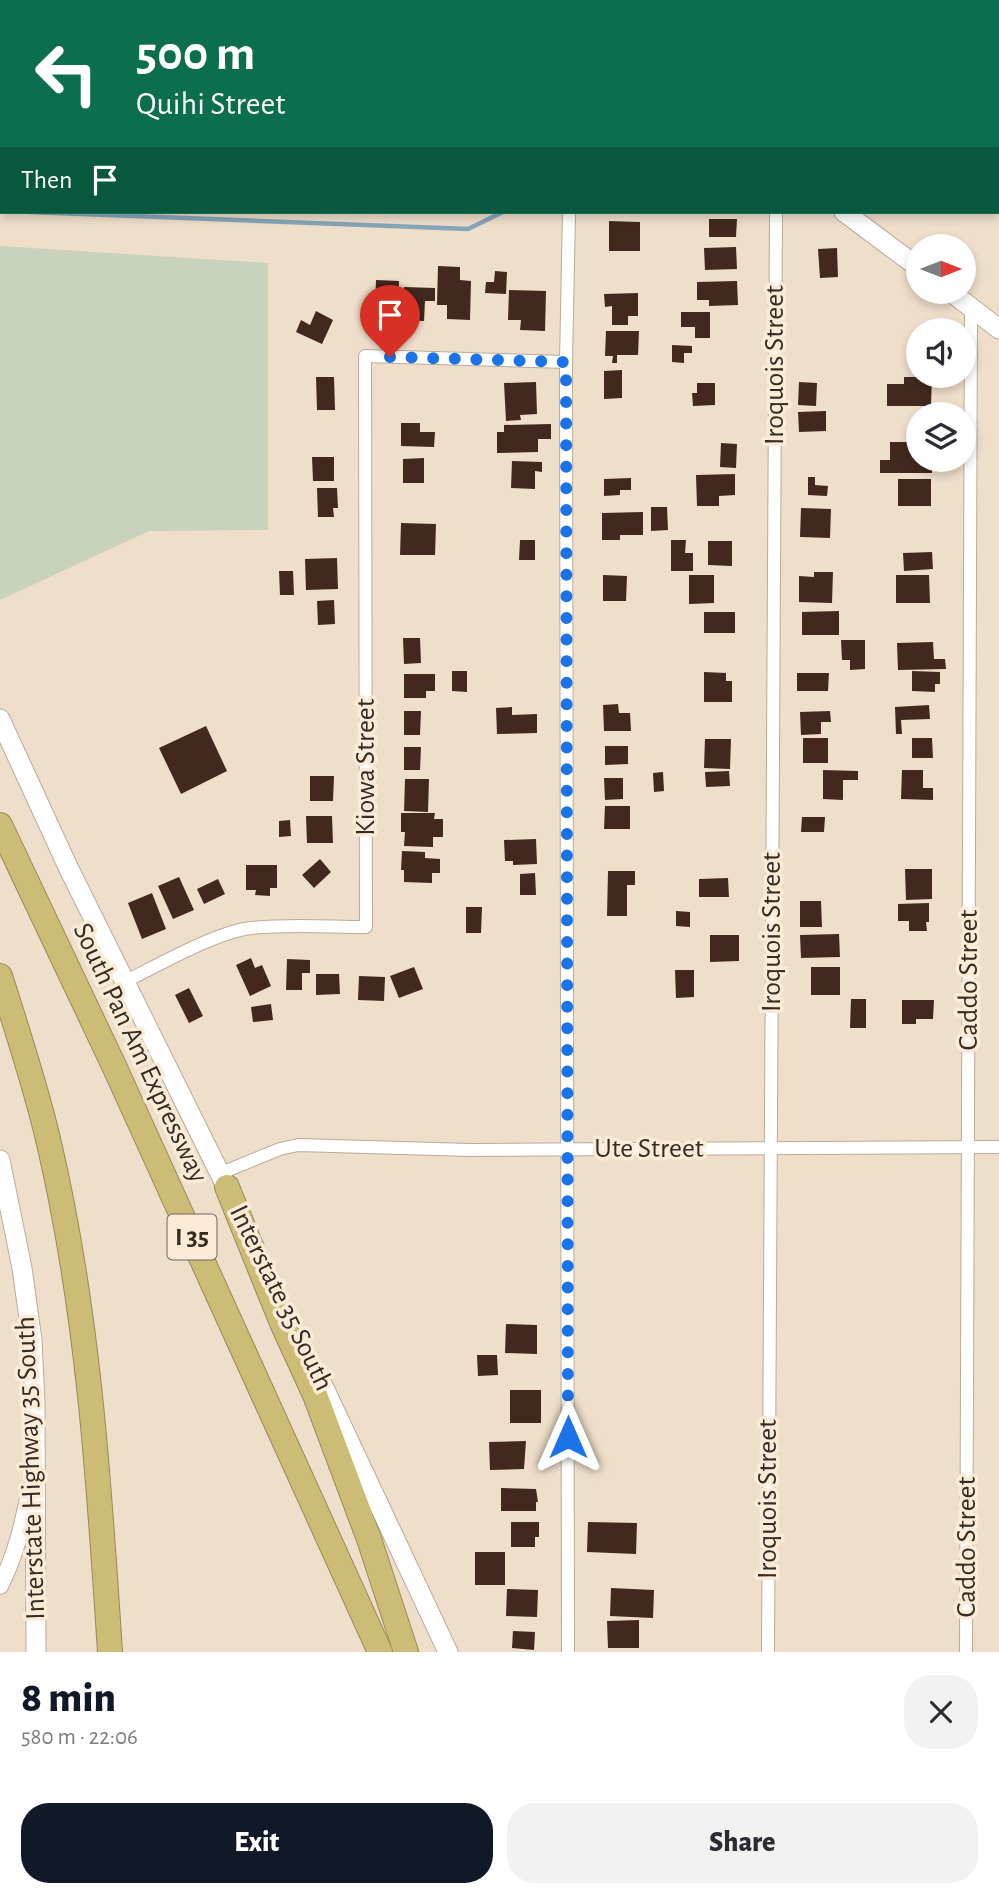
<!DOCTYPE html>
<meta charset="utf-8">
<style>
body{margin:0;font-family:"Alegreya Sans",sans-serif;background:#f2f2f3;color:#2b2b33;height:100vh;display:flex;flex-direction:column;font-size:26px;white-space:nowrap}
*{box-sizing:border-box;margin:0}
p{font-size:23px;color:#7c7c81}
.icon{flex:none;width:38px;height:38px;fill:none;stroke:currentColor;stroke-width:2;stroke-linecap:round;stroke-linejoin:round}
.map{position:relative;height:1652px;overflow:hidden}
.details{display:flex;flex-direction:column;background:#fff;flex:1}
.details>*{flex:none}
.banner{position:absolute;left:0px;top:0px;width:999px;height:214px;box-shadow:0 4px 10px #0003;background:#0b6e4f;color:#fff;overflow:hidden}
.needle{width:46px;rotate:90deg}
.controls{position:absolute;left:906px;top:234px;display:grid;gap:14px}
.controls a{display:grid;place-items:center;width:70px;height:70px;border-radius:50%;background:#fff;box-shadow:0 4px 10px #0003;font-size:35px}
.pin{position:absolute;display:grid;place-items:center;width:60px;height:60px;color:#fff;margin:-72px -30px;border-radius:50% 50% 50% 0;rotate:-45deg;box-shadow:0 0 7px #0007}
.pin .icon{rotate:45deg}
.me{position:absolute;width:77px;margin:-38px;rotate:0deg;stroke-linejoin:round;filter:drop-shadow(0 0 5px #0008)}
.turn{display:flex;align-items:center;gap:24px;height:147px;padding:0 21px;font-size:32px}
.turn .icon{width:91px;height:91px;stroke-width:2.5}
.turn b{display:block;font-size:49px;line-height:60px}
.then{display:flex;align-items:center;height:66px;padding:0 21px;background:#0003;gap:14px;font-size:26px}
.round{display:grid;place-items:center;flex:none;width:74px;height:74px;border-radius:28px;background:#f2f2f3}
.summary{display:flex;align-items:center;justify-content:space-between;height:119px;padding:0 21px}
h1{font-size:42px;font-weight:800;line-height:52px;color:#111827}
.action{display:flex;gap:14px;margin-top:auto;padding:14px 21px}
.action a{flex:1;height:80px;border-radius:28px;background:#111827;color:#fff;font-size:28px;font-weight:800;line-height:80px;text-align:center}
.action a+a{background:#f2f2f3;color:#2b2b33}
.map>svg:first-child{display:block}
</style>
<div class="map">
<svg width="999" height="1652" viewBox="0 0 999 1652">
<rect width="100%" height="100%" fill="#efdeca"/>
<polygon fill="#c9d2ba" points="0,246 268,263 268,530 149,531 0,600"/>
<g fill="none" stroke-linecap="round" stroke-linejoin="round">
<g stroke="#86a7b9" stroke-width="4.5">
<polyline points="0,211 2,211"/>
<polyline points="30,212 468,229 503,212"/>
</g>
</g>
<g fill="#43291d">
<polygon points="709,219 737,219 736,237 709,237"/>
<polygon points="609,221 640,222 640,251 609,251"/>
<polygon points="736,247 737,269 705,270 704,248"/>
<polygon points="837,248 838,277 820,278 818,249"/>
<polygon points="438,266 460,267 460,280 471,281 470,320 447,319 447,305 437,305"/>
<polygon points="495,271 507,272 506,294 485,293 486,282 494,282"/>
<polygon points="376,280 399,281 398,309 375,308"/>
<polygon points="737,281 738,305 709,306 709,300 697,300 697,282"/>
<polygon points="404,287 435,288 435,301 425,301 424,321 403,320"/>
<polygon points="509,290 546,291 545,331 520,330 521,320 508,320"/>
<polygon points="638,293 638,316 628,316 628,325 612,325 612,306 605,307 604,294"/>
<polygon points="316,311 333,320 322,344 296,332 301,320 310,325"/>
<polygon points="681,312 710,312 710,338 695,338 695,327 681,327"/>
<polygon points="606,331 639,331 638,355 617,355 617,363 612,363 613,356 605,356"/>
<polygon points="913,344 919,344 919,372 912,372"/>
<polygon points="672,345 692,346 692,353 684,353 684,363 672,362"/>
<polygon points="622,370 622,398 604,399 604,371"/>
<polygon points="316,377 334,377 335,410 317,410"/>
<polygon points="904,377 932,377 931,406 887,406 887,384 904,384"/>
<polygon points="536,382 537,414 520,415 521,420 506,421 504,383"/>
<polygon points="799,382 817,383 816,406 798,405"/>
<polygon points="697,383 715,383 715,405 693,406 692,393 697,393"/>
<polygon points="826,411 826,431 799,432 798,412"/>
<polygon points="401,423 420,423 420,432 435,432 434,447 401,446"/>
<polygon points="551,424 551,439 538,439 538,452 497,453 497,432 504,432 504,425"/>
<polygon points="890,442 915,442 915,454 919,454 919,460 932,460 932,473 880,473 880,460 890,460"/>
<polygon points="721,443 737,444 736,468 720,467"/>
<polygon points="312,457 334,457 334,481 313,481"/>
<polygon points="424,458 424,483 403,483 403,459"/>
<polygon points="512,461 542,462 542,472 535,471 535,489 511,488"/>
<polygon points="735,474 735,495 719,496 719,506 697,506 696,475"/>
<polygon points="808,477 815,477 815,485 828,486 827,496 808,495"/>
<polygon points="631,478 631,490 620,490 620,495 604,496 604,479"/>
<rect x="898" y="479" width="33" height="27"/>
<polygon points="317,488 337,488 338,508 333,508 334,517 318,517"/>
<polygon points="651,507 667,507 668,530 651,531"/>
<polygon points="801,508 831,509 830,538 800,537"/>
<polygon points="643,512 643,535 620,535 620,540 602,540 602,513"/>
<polygon points="401,523 436,524 435,555 400,555"/>
<polygon points="520,540 535,540 535,560 519,560"/>
<polygon points="671,540 686,540 685,553 693,553 693,571 671,571"/>
<polygon points="708,541 732,541 732,566 708,565"/>
<polygon points="932,552 933,569 904,571 903,553"/>
<polygon points="337,558 338,589 306,590 305,559"/>
<polygon points="279,571 293,571 294,595 280,595"/>
<polygon points="814,572 833,572 832,603 799,602 799,576 814,577"/>
<polygon points="603,575 627,576 626,601 603,601"/>
<polygon points="689,575 714,575 714,603 689,604"/>
<polygon points="896,575 929,575 930,603 896,603"/>
<polygon points="334,600 335,624 318,625 317,601"/>
<polygon points="839,611 839,635 802,635 802,612"/>
<rect x="704" y="612" width="31" height="21"/>
<polygon points="403,638 420,638 421,663 404,664"/>
<polygon points="841,640 865,640 865,669 850,670 850,660 842,660"/>
<polygon points="933,642 934,659 945,659 946,669 898,670 897,643"/>
<polygon points="452,671 467,671 467,692 452,691"/>
<polygon points="912,671 940,672 940,684 935,684 935,692 912,691"/>
<polygon points="704,672 726,673 726,681 732,681 732,702 704,702"/>
<polygon points="797,673 829,673 828,691 797,691"/>
<polygon points="404,674 435,674 435,691 426,691 426,698 404,698"/>
<polygon points="618,704 619,713 630,713 631,731 604,731 603,705"/>
<polygon points="929,705 930,719 901,720 902,734 896,734 895,707"/>
<polygon points="512,707 512,715 537,714 537,733 497,734 496,708"/>
<polygon points="404,711 421,711 420,735 404,735"/>
<polygon points="830,711 831,722 821,722 821,734 801,735 800,712"/>
<polygon points="206,726 227,771 181,794 159,748"/>
<rect x="803" y="738" width="25" height="25"/>
<polygon points="912,738 932,738 933,758 912,758"/>
<polygon points="705,739 731,739 730,769 704,768"/>
<polygon points="605,746 628,746 628,764 605,765"/>
<polygon points="404,747 421,747 420,770 404,770"/>
<polygon points="823,770 858,771 858,780 843,780 843,800 823,799"/>
<polygon points="902,770 923,770 923,788 933,788 933,800 901,799"/>
<polygon points="729,771 730,786 706,787 705,772"/>
<polygon points="663,772 664,791 654,792 653,773"/>
<polygon points="310,776 334,776 333,801 310,801"/>
<polygon points="604,778 623,778 623,799 605,800"/>
<polygon points="405,779 429,779 428,812 404,811"/>
<polygon points="605,806 630,806 630,829 604,829"/>
<polygon points="401,813 435,813 434,819 443,819 443,837 433,837 433,847 404,846 405,832 401,832"/>
<polygon points="306,816 332,816 333,843 307,843"/>
<polygon points="802,817 825,817 824,832 801,832"/>
<polygon points="290,820 291,836 279,837 279,821"/>
<polygon points="536,839 537,864 513,865 513,861 505,861 504,840"/>
<polygon points="402,851 425,852 425,858 440,859 440,873 432,873 432,883 404,882 404,870 401,870"/>
<polygon points="320,859 331,872 314,888 302,875"/>
<polygon points="246,865 277,865 277,888 270,888 270,896 255,895 256,890 246,890"/>
<polygon points="905,869 932,869 932,899 906,900"/>
<polygon points="608,871 635,871 635,885 627,885 627,916 607,916"/>
<polygon points="535,873 536,895 520,895 520,874"/>
<polygon points="179,877 194,910 173,919 158,886"/>
<polygon points="728,878 729,897 699,897 699,879"/>
<polygon points="218,879 225,894 204,904 197,889"/>
<polygon points="152,893 166,929 142,939 128,903"/>
<polygon points="800,901 821,901 822,927 800,927"/>
<polygon points="929,903 929,922 926,922 927,931 909,931 909,921 898,921 898,904"/>
<polygon points="466,907 482,907 481,933 466,933"/>
<polygon points="676,911 690,912 690,927 676,926"/>
<polygon points="839,934 840,957 801,958 800,935"/>
<polygon points="710,935 739,935 739,961 710,962"/>
<polygon points="251,958 255,968 262,965 271,986 250,996 236,965"/>
<polygon points="287,959 310,960 310,973 302,973 302,990 286,990"/>
<polygon points="414,967 423,989 399,998 390,976"/>
<rect x="811" y="967" width="29" height="28"/>
<polygon points="675,970 694,970 694,997 676,998"/>
<polygon points="316,974 339,974 340,994 316,995"/>
<polygon points="359,976 385,977 384,1001 358,1000"/>
<polygon points="189,988 203,1016 189,1023 175,995"/>
<polygon points="851,999 866,999 866,1028 850,1028"/>
<polygon points="902,1000 934,1000 933,1019 916,1019 916,1024 902,1024"/>
<polygon points="271,1004 273,1020 253,1022 251,1007"/>
<polygon points="506,1324 537,1325 537,1354 505,1353"/>
<polygon points="477,1355 497,1355 498,1375 478,1376"/>
<rect x="510" y="1390" width="31" height="33"/>
<polygon points="526,1441 524,1469 490,1470 489,1442"/>
<polygon points="501,1488 536,1489 538,1502 536,1502 536,1511 501,1511"/>
<polygon points="511,1522 539,1522 539,1537 535,1537 535,1547 511,1547"/>
<polygon points="588,1522 637,1523 636,1554 587,1552"/>
<rect x="475" y="1552" width="30" height="33"/>
<polygon points="611,1588 654,1590 653,1618 610,1616"/>
<polygon points="507,1589 538,1590 537,1617 506,1616"/>
<polygon points="639,1620 639,1648 608,1648 607,1621"/>
<polygon points="513,1631 535,1632 534,1650 512,1648"/>
</g>
<g fill="none" stroke-linecap="round" stroke-linejoin="round">
<g stroke="#bbab98" stroke-width="14">
<g id="minor">
<path d="M126,981C159,965 216,932 251,928C289,924 329,927 366,927L365,356L566,362"/>
<polyline points="221,1173 280,1149 298,1145 470,1150 999,1147"/>
<polyline points="568,1652 566,362 569,212"/>
<polyline points="768,1652 776,212"/>
<polyline points="966,1652 971,308"/>
</g>
</g>
<g stroke="#bbab98" stroke-width="18">
<path id="tertiary" d="M0,1586C16,1555 23,1523 30,1489"/>
</g>
<g stroke="#bbab98" stroke-width="21">
<g id="secondary">
<polyline points="565,0 567,2"/>
<polyline points="844,212 919,268"/>
<polyline points="951,292 999,329"/>
<polyline points="0,719 68,867 233,1200"/>
<polyline points="0,1160 22,1268 32,1340 35,1404 36,1652"/>
<polyline points="318,1375 448,1652"/>
</g>
</g>
<g stroke="#978a5a" stroke-width="26">
<g id="motorway">
<polyline points="0,825 115,1068 380,1652"/>
<path d="M0,976C17,1030 35,1084 48,1139C88,1308 99,1480 110,1652"/>
<polyline points="227,1187 282,1323 315,1395 369,1539 406,1652"/>
</g>
</g>
<use href="#minor" stroke="#fff" stroke-width="12"/>
<use href="#tertiary" stroke="#fff" stroke-width="16"/>
<use href="#secondary" stroke="#fff" stroke-width="19"/>
<use href="#motorway" stroke="#cdbc76" stroke-width="24"/>
</g>
<g fill="none" stroke-linecap="round" stroke-linejoin="round">
<polyline stroke="#1a73e8" stroke-width="12" stroke-dasharray="0 21.6" points="390,357 566,362 568,1437"/>
</g>
<g text-anchor="middle" dominant-baseline="central" stroke-width="7" stroke-linejoin="round" paint-order="stroke">
<rect fill="#fdebd7" stroke="#70665a" stroke-width="2" x="167.5" y="1214.5" width="49" height="45" rx="5"/>
<g font-size="26" font-weight="bold" fill="#332d25">
<text x="192" y="1237">I 35</text>
</g>
<g font-size="28" fill="#332d25" stroke="#fdebd7">
<text transform="translate(775 365) rotate(-90)">Iroquois Street</text>
<text transform="translate(366 767) rotate(-90)">Kiowa Street</text>
<text transform="translate(772 932) rotate(-90)">Iroquois Street</text>
<text transform="translate(969 980) rotate(-90)">Caddo Street</text>
<text transform="translate(140 1053) rotate(65)">South Pan Am Expressway</text>
<text x="649" y="1149">Ute Street</text>
<text transform="translate(281 1298) rotate(64)">Interstate 35 South</text>
<text transform="translate(31 1468) rotate(-92)">Interstate Highway 35 South</text>
<text transform="translate(768 1499) rotate(-90)">Iroquois Street</text>
<text transform="translate(967 1547) rotate(-90)">Caddo Street</text>
</g>
</g>
</svg>
<div class="controls">
<a><svg class="needle" viewBox="-14 -14 28 28"><path d="M0-13l5 13h-10z" fill="#e53935"/><path d="M0 13l5-13h-10z" fill="#7c7c81"/></svg></a>
<a><svg class="icon" aria-label="sound" viewBox="0 0 24 24"><path d="M4 9h4l5-4v14l-5-4H4zM17 9q2 3 0 6"/></svg></a>
<a><svg class="icon" aria-label="layers" viewBox="0 0 24 24"><path d="M12 4l9 5-9 5-9-5zM3 14l9 5 9-5"/></svg></a>
</div>
<div class="pin" style="left:390px;top:357px;background:#d93025"><svg class="icon" aria-label="arrive" viewBox="0 0 24 24"><path d="M6 21V4h12l-3 4 3 4H6"/></svg></div>
<svg class="me" style="left:568px;top:1437px" viewBox="-20 -20 40 40"><path d="M0-17L14 15 0 8-14 15z" fill="#1a73e8" stroke="#fff" stroke-width="4"/></svg>
<div class="banner">
<div class="turn"><svg class="icon" aria-label="left" viewBox="0 0 24 24"><path d="M17 20v-9H6M10 6l-5 5 5 5"/></svg><div><b>500 m</b>Quihi Street</div></div>
<div class="then">Then<svg class="icon" aria-label="arrive" viewBox="0 0 24 24"><path d="M6 21V4h12l-3 4 3 4H6"/></svg></div>
</div>
</div>
<section class="details">
<div class="summary"><div><h1>8 min</h1><p>580 m · 22:06</p></div><a class="round"><svg class="icon" aria-label="close" viewBox="0 0 24 24"><path d="M6 6l12 12M18 6L6 18"/></svg></a></div>
<div class="action"><a>Exit</a><a>Share</a></div>
</section>
